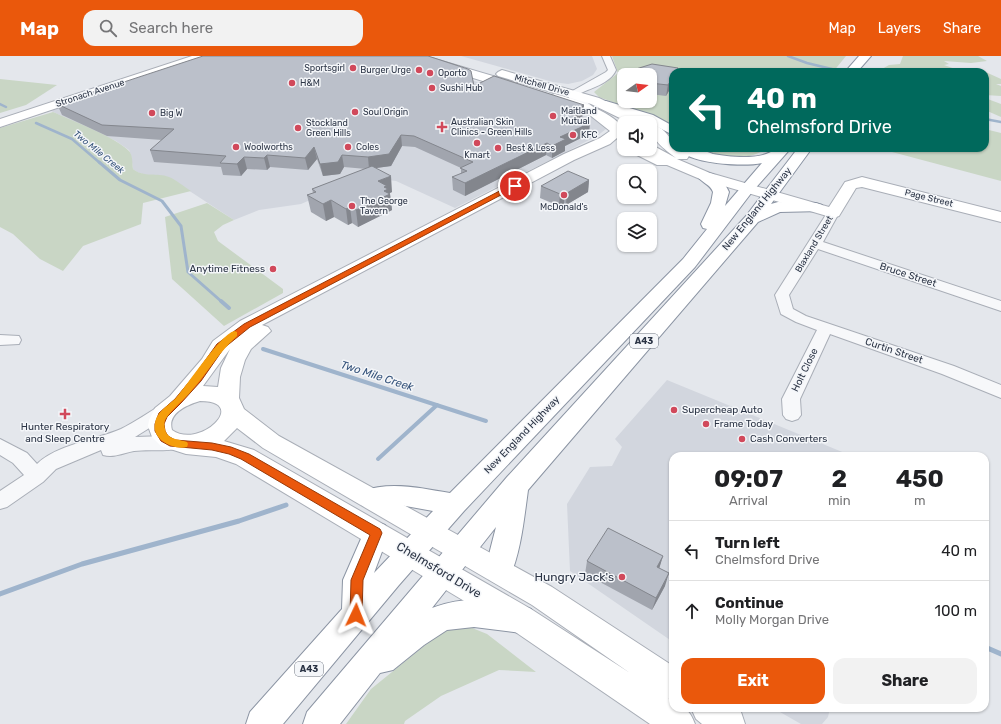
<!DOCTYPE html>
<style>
body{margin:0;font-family:Rubik,sans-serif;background:#f2f2f2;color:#202124;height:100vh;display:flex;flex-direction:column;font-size:15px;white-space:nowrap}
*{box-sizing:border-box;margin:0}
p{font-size:13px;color:#757577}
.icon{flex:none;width:22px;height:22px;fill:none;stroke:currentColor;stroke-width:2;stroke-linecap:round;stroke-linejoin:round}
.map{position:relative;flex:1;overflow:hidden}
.drawer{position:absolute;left:669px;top:396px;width:320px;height:260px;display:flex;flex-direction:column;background:#fff;border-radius:12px;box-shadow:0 1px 3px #0004}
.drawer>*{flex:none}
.banner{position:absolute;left:669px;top:12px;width:320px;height:84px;border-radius:12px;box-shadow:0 1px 3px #0004;background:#00695c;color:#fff;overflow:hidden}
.needle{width:26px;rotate:76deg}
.fabs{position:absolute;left:617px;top:12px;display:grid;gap:8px}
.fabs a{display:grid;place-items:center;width:40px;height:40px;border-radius:8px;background:#fff;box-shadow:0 1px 3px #0004;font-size:20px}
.pin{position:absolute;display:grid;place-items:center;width:34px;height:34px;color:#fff;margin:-17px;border:2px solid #fff;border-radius:50%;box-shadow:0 1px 4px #0007}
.me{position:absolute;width:44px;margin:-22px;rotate:2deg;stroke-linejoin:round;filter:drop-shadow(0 0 3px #0008)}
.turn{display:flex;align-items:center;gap:14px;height:84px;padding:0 12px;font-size:18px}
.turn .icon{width:52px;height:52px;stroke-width:2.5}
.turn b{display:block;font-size:28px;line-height:34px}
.eta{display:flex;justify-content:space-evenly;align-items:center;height:68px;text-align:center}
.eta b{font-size:24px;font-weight:700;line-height:28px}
.primary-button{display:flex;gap:8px;margin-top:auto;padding:8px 12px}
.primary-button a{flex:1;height:46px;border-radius:12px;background:#ea580c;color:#fff;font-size:16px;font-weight:700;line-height:46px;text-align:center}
.primary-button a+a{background:#f2f2f2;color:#202124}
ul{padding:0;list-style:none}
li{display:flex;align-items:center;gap:12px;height:60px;padding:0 12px;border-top:1px solid #e0e0e0}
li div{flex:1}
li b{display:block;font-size:15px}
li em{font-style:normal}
header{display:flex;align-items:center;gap:24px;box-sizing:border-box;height:56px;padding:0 20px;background:#ea580c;color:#fff}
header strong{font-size:19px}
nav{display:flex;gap:22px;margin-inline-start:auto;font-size:14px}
.search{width:280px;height:36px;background:#f2f2f2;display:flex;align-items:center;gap:10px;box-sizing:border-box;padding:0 14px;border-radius:12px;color:#757577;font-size:15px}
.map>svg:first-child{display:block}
</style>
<header>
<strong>Map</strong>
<div class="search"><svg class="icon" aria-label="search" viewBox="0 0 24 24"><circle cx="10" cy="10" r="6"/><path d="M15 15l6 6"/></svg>Search here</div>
<nav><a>Map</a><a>Layers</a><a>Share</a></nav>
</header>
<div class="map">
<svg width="1001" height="668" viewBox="0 0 1001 668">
<rect width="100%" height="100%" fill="#e4e7ec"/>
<g fill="#d2d6de">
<polygon points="216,0 393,0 595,62 605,69 606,73 597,80 455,152 396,125 363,121 301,148 259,154 234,164 168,121 145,119 137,116 133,113 131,99 129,94 116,85 51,55"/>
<polygon points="461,0 592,0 597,13 593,19 582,25 568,28 553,26"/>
<polygon points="667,324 852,400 673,400 673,586 570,515 567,448 590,411 612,410 622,391 615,383"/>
<polygon points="773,652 830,652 828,661 822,668 801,668"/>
</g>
<g fill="#c9d6c5" fill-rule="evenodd">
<path d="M612,0H846L833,16H673V71L652,61L599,41L594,36L618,17ZM624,19H650V45H624Z"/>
<polygon points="903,0 978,0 987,5 971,7 944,5 949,8 944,9 964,16 888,16 882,13 889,9 900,8"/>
<polygon points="979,13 1001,23 1001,28 996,28 1001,30 1001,40 985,39 985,16 965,16"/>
<polygon points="0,23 57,29 26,49 0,57"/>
<polygon points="985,42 1001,48 1001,61 985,54"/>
<path d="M53,56C71,64 117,82 129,95C133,99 132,107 133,113C144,122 157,116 169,121C177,124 184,131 191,135L143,147L141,168L83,190L63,215L40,203L13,178L0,171V72Z"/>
<polygon points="985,73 1001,77 1001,125 877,92 985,92"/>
<path d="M700,92H768C750,105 719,104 700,92Z"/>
<polygon points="207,147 234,164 223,169 214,176 218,185 283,233 283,237 224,270 172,223 165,161"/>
<polygon points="455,565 487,578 536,616 499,614 441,640 405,665 404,668 346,668 371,633"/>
</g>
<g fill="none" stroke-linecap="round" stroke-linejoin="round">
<g stroke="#9fb4cc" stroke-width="2.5">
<polyline points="788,0 807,7 840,15"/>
<polyline points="0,48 6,51"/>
<polyline points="985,63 1001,66"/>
<polyline points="36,67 72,83 100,107"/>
</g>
<polyline stroke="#9fb4cc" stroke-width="3" points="99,106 120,124 162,145 181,170 188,216 222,246"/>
<g stroke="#9fb4cc" stroke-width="4">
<polyline points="221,245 229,252"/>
<polyline points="263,293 486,365"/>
<polyline points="378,403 437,349"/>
</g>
<g stroke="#9fb4cc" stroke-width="5">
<polyline points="0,538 82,508 239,465 286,449"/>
<polyline points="985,591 1001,598"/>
</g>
<g stroke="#a9aeb7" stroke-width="2">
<g id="street">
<path d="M602,0H610L616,14C610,28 590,32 577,39L596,53L597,55L596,57L592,58L571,45L567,38L606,16L608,14Z"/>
<polygon points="833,153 839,157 823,186 1001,245 1001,255 818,193 789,239 793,253 806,260 954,310 1001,329 1001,342 942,318 830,278 800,343 801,359 798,363 792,365 786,363 783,359 782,343 817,274 796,266 781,258 775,239 827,157"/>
<polygon points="0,279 19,280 21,284 19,288 0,289"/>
<path d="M169,346L175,348L178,352L175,356L135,381L166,380L180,382L183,387L180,392C166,396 149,393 134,395C123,397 114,402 103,399L101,394L56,413L43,426L7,451L0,453V435L24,419L13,407L0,399V383L27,397L37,408C56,389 95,384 121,373C135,366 149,356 163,348Z"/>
</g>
</g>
<g stroke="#a9aeb7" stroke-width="2">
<g id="secondary">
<polygon points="192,0 209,0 207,2 0,71 0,63"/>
<polygon points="407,0 425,0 520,28 522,31 516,35 512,34 409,2"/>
<polygon points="502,14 599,42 645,64 647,67 630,67 591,48 498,20 496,18 498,16"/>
<path d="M555,38C571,42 621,58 624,76L610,88L574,104L262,269L268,271L271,275L251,293L245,304L240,321L239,342L244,353L279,380L552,531L673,610V644L668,642L673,645V652C687,652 690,655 695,668H650L511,573L236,408L216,401L186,398L161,390L152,381L148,370L149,364L155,352L170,340L202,303L213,285L240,265L564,98L600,82L610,75L591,60L551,45L549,42L551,39ZM230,293L221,312L218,331L203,330ZM200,345C250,345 200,394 172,374C167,357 187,349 200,345ZM237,372L263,392L532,549L630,617L531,553L254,394L224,385Z"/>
<path d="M650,67C661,70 673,81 673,92C681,92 685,93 689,100L687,103H677L710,117L829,151L845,126L862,121L1001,156V166L862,131L856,132L839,160L833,162L827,160L700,123L667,109H657L635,98L625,96L623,93L624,91V93H650V88L676,102C664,93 650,83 650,67Z"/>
<polygon points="691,652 735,652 741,656 745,668 702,668 696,663"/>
</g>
</g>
<g stroke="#8b94a3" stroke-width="2">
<g id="highway">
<polygon points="859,0 871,0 857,16 845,16"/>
<polygon points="606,45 653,59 673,70 673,79 650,67 602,52 600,49 602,46"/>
<path d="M677,92C682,92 687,91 692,92C699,93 707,96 713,98C729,101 764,105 776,92H791L752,136L695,211L464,455L399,529L283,668H246L250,656L342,553L343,524L367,469L376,466L385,469L389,477L374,517L433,455L400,449L371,452L362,449L358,442L362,435C391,425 420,432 450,437L683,203L707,173L703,172L701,168L711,147L713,136C710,128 702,127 697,120L700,117C713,114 724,124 729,136L725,150L762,107C744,111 688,108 677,92Z"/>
<path d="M798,92H812L771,148L778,146L816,147L822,149L824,152L822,155L780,156L758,166L528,434C524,463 521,496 509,523L499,526L489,523L485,514L496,471L432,552C463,540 500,541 531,553L536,563L531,573L521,577L474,571L447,574L424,589L393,614L380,617L340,668H303L307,656L507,421L746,160Z"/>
</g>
</g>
<use href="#street" fill="#f7f8fa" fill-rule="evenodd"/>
<use href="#secondary" fill="#fff" fill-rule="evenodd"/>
<use href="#highway" fill="#fff" fill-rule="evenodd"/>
</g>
<g fill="#a1a5ae">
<polygon points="678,12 678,16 673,16 673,28 666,40 650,38 650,19"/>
<polygon points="474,30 584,49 583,60 579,62 589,78 565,90 565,95 552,102 546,99 465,140 453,134 452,121 461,118 461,112 415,91 402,90 391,110 376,112 392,136 389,137 390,138 392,154 358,171 352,167 348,169 334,161 326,165 311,156 307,139 313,137 312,133 366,113 344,111 340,118 323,120 317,103 308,114 270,111 267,114 247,113 241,120 223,119 221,111 154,106 150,94 162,84 107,80 62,59 57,48"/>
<polygon points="589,124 588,136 566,149 564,148 559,150 540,142 541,130"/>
<polygon points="663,500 659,512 665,530 652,554 585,518 587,505"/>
</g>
<g fill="#83868d">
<polygon points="673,21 673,28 666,40 668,29"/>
<polygon points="584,49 583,60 566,68 567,57"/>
<polygon points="590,67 589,78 565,90 565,95 552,102 552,90 560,81"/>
<polygon points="401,79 402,90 391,110 369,113 368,101"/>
<polygon points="547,87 546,99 465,140 465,127"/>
<polygon points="314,91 317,103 308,114 305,102"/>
<polygon points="267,99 270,111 267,114 264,102"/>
<polygon points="342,99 344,111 340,118 323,120 320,108"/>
<polygon points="244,101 247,113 241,120 237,108"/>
<polygon points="391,120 392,136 388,138 390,138 392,154 358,171 356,154 378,125"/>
<polygon points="589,124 588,136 566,149 567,137"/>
<polygon points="564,136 564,148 559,150 560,138"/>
<polygon points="331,144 334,161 326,165 323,148"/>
<polygon points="350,151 352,167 348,169 346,153"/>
<polygon points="663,500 659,513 657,511"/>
<polygon points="669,517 665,530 652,554 656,542"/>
</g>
<g fill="#bbc0ca" stroke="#83868d">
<polygon points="203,0 428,0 468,13 471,15 474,30 494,20 584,49 567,57 590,67 560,81 566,83 552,90 547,87 465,127 452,121 467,115 460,112 473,106 414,80 401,79 389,98 368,101 342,99 338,106 320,108 314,91 305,102 267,99 264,102 244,101 237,108 220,107 226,100 150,94 174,73 102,69 57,48"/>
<polygon points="652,8 678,12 676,16 673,16 673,21 668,29 650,27 650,19 633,19 636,13"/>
<polygon points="372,110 391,120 378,125 387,130 384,131 388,133 384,135 390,138 356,154 350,151 346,153 331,144 323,148 307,139 316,136 312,133"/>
<polygon points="568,115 589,124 567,137 564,136 560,138 541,130"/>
<polygon points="608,472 663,500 657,511 669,517 656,542 587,505"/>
</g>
<polygon fill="#ea580c" stroke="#983908" points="513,128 518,130 250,271 224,292 201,325 181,347 167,361 164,368 165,375 168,380 175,384 212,387 231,391 249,398 380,473 382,477 363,524 362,559 360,563 356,564 351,563 350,559 351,524 370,479 241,403 229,398 212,394 170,390 161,385 155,375 155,368 159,357 175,343 194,320 217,288 244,268"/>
<path fill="#f59e0b" d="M234,275L237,276V280C219,296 208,316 192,334C185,343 173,352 167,361C164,364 164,369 165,373C167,384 179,383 187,386L188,388L187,391C179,393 170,390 164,386C158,383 153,374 155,368C156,356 168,350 176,342C188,328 220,279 234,275Z"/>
<g fill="#d1495b" stroke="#f4f6f9" stroke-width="1.5">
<circle cx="353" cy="12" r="4"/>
<circle cx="419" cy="14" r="4"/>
<circle cx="430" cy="17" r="4"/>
<circle cx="292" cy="27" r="4"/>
<circle cx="432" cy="32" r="4"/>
<circle cx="355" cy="56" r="4"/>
<circle cx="152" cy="57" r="4"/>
<circle cx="553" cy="60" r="4"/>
<path d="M440 65h4v4h4v4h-4v4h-4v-4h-4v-4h4z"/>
<circle cx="298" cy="72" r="4"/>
<circle cx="573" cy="79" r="4"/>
<circle cx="477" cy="87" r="4"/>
<circle cx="236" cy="91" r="4"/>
<circle cx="348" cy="91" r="4"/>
<circle cx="498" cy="92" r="4"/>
<circle cx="564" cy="139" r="4"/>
<circle cx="352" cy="150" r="4"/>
<circle cx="273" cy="213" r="4"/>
<circle cx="674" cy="354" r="4"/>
<path d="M63 352h4v4h4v4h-4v4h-4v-4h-4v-4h4z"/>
<circle cx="706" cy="368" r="4"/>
<circle cx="742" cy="383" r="4"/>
<circle cx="622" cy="521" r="4"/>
</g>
<g text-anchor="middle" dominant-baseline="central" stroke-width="3" stroke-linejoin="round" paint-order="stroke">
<g font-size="9" fill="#2b3445" stroke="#f4f6f9" text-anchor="start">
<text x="345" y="12" text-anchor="end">Sportsgirl</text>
<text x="411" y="14" text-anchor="end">Burger Urge</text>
<text x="438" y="17">Oporto</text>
<text x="300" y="27">H&amp;M</text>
<text x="440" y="32">Sushi Hub</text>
<text x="561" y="55">Maitland<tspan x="561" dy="10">Mutual</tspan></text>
<text x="363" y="56">Soul Origin</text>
<text x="160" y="57">Big W</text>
<text x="451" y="66">Australian Skin<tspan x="451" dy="10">Clinics - Green Hills</tspan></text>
<text x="306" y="67">Stockland<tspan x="306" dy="10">Green Hills</tspan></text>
<text x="581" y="79">KFC</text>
<text x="244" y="91">Woolworths</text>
<text x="356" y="91">Coles</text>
<text x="506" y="92">Best &amp; Less</text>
<text x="477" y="99" text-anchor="middle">Kmart</text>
<text x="360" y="145">The George<tspan x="360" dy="10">Tavern</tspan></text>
<text x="564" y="151" text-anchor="middle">McDonald's</text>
</g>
<g font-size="9" fill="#2b3445" stroke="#f4f6f9">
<text transform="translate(542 29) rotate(16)">Mitchell Drive</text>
<text transform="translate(90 37) rotate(-18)">Stronach Avenue</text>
<text transform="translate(929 142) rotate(14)">Page Street</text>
<text transform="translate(814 188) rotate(-59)">Blaxland Street</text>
</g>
<g font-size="9" font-style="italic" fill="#34527a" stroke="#f4f6f9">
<text transform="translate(99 96) rotate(39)">Two Mile Creek</text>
</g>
<g fill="#f4f6f9" stroke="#676e7b" stroke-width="1">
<rect x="630" y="278" width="28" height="14" rx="3"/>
<rect x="295" y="606" width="28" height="14" rx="3"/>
</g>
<g font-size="9" font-weight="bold" fill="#2b3445">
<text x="644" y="285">A43</text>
<text x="309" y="613">A43</text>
</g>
<g font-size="10" fill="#2b3445" stroke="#f4f6f9">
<text transform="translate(757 153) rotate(-51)">New England Highway</text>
<text transform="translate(908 219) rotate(18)">Bruce Street</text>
<text transform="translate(894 295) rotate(19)">Curtin Street</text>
<text transform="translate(805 314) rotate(-64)">Holt Close</text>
<text transform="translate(522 379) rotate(-46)">New England Highway</text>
</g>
<g font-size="10" fill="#2b3445" stroke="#f4f6f9" text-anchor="start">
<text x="265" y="213" text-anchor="end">Anytime Fitness</text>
<text x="682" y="354">Supercheap Auto</text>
<text x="714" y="368">Frame Today</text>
<text x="65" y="371" text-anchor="middle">Hunter Respiratory<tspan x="65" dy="12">and Sleep Centre</tspan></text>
<text x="750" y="383">Cash Converters</text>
</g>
<g font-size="11" font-style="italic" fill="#34527a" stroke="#f4f6f9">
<text transform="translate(377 320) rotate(18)">Two Mile Creek</text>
</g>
<g font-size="12" fill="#2b3445" stroke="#f4f6f9">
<text transform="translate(439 514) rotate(31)">Chelmsford Drive</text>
</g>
<g font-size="12" fill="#2b3445" stroke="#f4f6f9" text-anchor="end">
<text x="614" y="521">Hungry Jack's</text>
</g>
</g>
</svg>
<div class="fabs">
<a><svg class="needle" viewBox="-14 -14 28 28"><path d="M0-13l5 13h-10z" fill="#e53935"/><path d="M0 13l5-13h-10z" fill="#757577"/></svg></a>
<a><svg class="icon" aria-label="sound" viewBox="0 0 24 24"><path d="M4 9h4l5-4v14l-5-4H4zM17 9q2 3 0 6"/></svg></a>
<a><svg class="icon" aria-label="search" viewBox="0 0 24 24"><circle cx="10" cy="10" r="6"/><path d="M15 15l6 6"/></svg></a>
<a><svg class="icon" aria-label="layers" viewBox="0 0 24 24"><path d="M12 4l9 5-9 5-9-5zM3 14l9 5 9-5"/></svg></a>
</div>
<div class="pin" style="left:515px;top:130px;background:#d93025"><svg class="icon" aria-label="arrive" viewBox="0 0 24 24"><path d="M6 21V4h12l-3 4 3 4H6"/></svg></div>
<svg class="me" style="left:356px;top:559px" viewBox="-20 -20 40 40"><path d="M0-17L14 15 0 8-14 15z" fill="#ea580c" stroke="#fff" stroke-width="4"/></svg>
<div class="banner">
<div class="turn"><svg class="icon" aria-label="left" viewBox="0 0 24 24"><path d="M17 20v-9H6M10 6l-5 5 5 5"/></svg><div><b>40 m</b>Chelmsford Drive</div></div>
</div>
<section class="drawer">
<div class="eta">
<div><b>09:07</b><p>Arrival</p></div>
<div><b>2</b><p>min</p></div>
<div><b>450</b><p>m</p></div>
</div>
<ul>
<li><svg class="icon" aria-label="left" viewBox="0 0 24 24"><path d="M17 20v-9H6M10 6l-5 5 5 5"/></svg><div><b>Turn left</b><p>Chelmsford Drive</p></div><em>40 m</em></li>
<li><svg class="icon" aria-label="ahead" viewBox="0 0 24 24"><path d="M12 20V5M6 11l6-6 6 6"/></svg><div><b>Continue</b><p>Molly Morgan Drive</p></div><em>100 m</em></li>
</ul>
<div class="primary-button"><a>Exit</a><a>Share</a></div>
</section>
</div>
